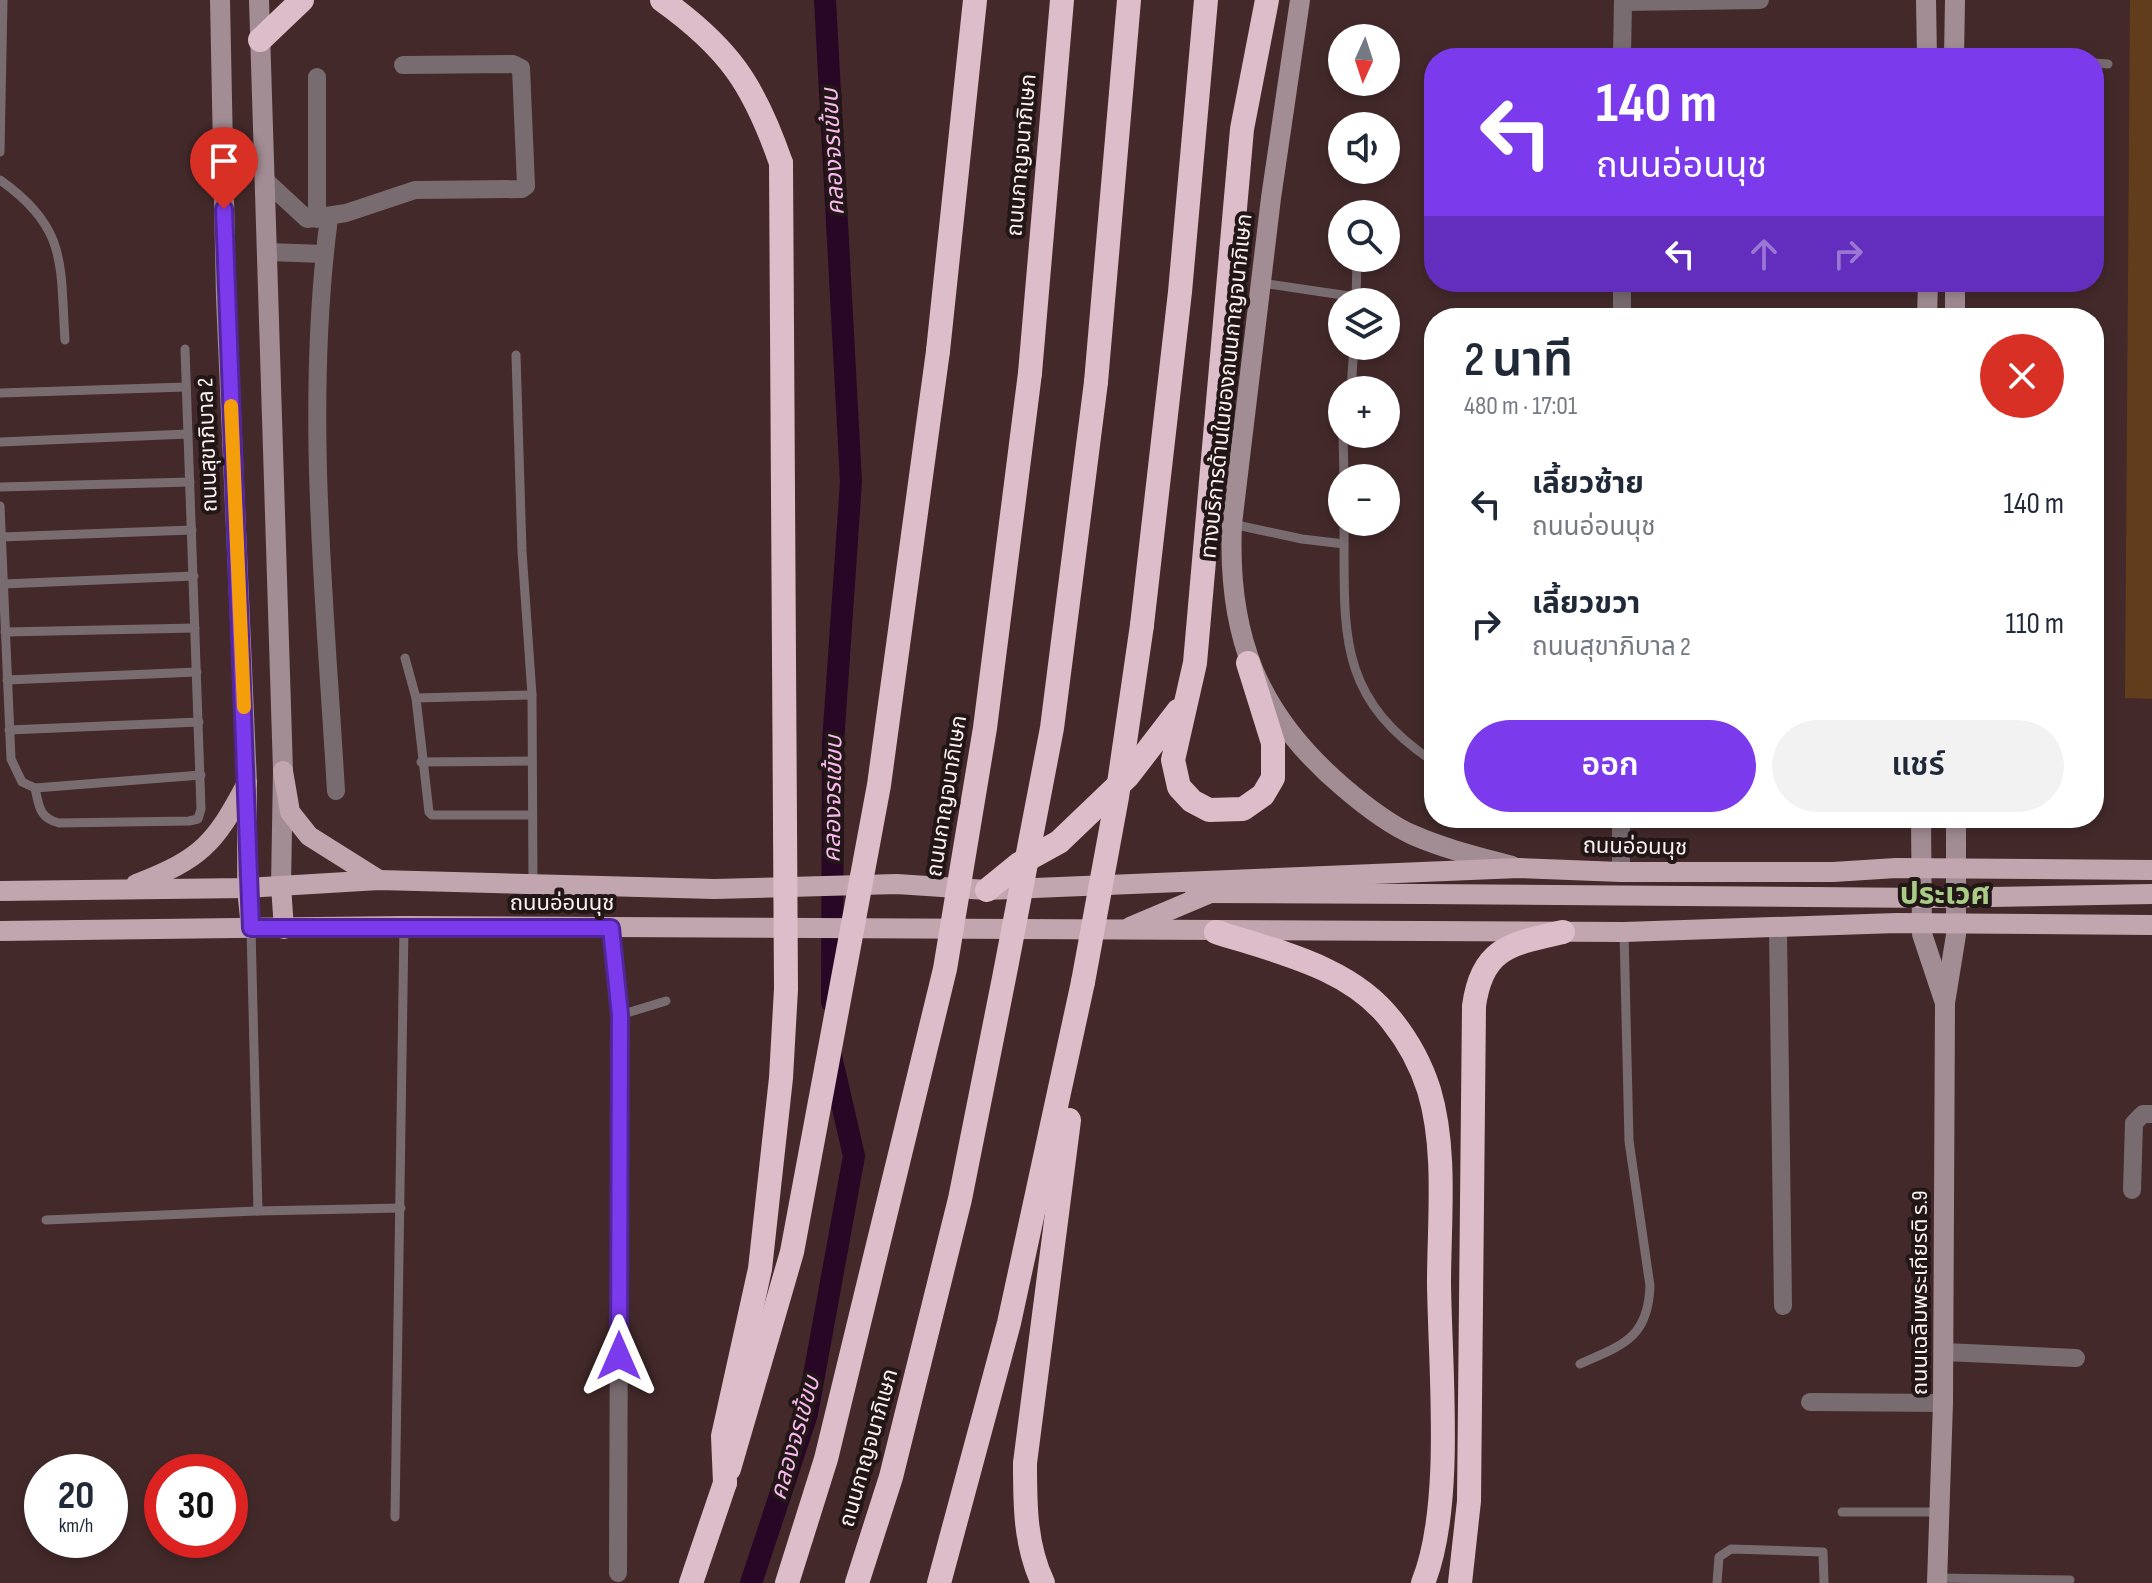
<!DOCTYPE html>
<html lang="th">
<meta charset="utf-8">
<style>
body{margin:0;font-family:"Sofia Sans Condensed","Noto Sans Thai",sans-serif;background:#f2f2f3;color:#1f2937;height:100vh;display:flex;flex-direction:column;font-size:30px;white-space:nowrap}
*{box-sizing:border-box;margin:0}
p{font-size:26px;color:#747a83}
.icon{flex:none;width:44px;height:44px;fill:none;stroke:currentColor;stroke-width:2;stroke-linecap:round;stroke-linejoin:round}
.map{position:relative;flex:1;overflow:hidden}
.drawer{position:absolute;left:1424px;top:308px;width:680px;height:520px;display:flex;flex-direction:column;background:#fff;border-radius:32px;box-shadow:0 4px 12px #0003}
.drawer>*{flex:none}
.top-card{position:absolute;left:1424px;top:48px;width:680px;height:244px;border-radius:32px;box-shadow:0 4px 12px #0003;background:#7c3aed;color:#fff;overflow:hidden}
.needle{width:52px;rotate:183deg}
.tools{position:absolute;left:1328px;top:24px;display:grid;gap:16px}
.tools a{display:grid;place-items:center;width:72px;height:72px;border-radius:50%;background:#fff;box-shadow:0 4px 12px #0003;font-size:40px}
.speed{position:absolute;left:24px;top:1454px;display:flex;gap:16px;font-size:40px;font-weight:700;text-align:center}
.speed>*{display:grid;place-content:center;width:104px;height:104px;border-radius:50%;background:#fff;box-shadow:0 4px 12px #0003;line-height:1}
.speed small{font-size:20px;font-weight:400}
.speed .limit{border:12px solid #d22;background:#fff;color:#111}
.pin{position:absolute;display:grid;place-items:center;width:68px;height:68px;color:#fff;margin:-82px -34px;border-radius:50% 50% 50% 0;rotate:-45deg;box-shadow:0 0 8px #0007}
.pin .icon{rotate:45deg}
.me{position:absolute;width:88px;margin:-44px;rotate:0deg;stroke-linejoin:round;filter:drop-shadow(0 0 6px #0008)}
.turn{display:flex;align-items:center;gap:28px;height:168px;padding:0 40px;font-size:36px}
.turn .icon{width:104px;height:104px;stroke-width:2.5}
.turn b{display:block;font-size:56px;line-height:68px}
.lanes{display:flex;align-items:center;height:76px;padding:0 40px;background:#0003;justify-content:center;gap:40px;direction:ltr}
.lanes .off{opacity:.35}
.round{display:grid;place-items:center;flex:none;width:84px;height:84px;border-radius:42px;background:#f2f2f3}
.overview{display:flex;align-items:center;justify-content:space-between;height:136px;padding:0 40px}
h1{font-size:48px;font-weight:600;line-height:60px}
.primary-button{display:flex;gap:16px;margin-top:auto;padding:16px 40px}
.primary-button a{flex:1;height:92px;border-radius:48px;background:#7c3aed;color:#fff;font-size:32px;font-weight:600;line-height:92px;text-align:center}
.primary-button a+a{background:#f2f2f3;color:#1f2937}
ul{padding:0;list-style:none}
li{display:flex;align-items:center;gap:24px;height:120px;padding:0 40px}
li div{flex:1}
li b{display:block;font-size:30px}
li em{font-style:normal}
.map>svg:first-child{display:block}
</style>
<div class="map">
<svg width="2152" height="1583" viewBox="0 0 2152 1583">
<rect width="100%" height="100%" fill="#43292a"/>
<polygon fill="#613d1b" points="2130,0 2152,0 2152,699 2125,698"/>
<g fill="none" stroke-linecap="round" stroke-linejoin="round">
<g stroke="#280726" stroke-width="22">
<polyline points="825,0 851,482 833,743 832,1002"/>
<polyline points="751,1583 807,1414 854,1156 831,1056"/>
</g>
<g stroke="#796c71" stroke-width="9">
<polyline points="1954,56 1992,58"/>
<polyline points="2094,63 2108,64"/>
<polyline points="0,152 3,0"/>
<path d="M0,180C68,228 60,264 65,340"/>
<polyline points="1358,214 1359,207"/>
<polyline points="1262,283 1356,297"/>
<polyline points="1356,302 1357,258"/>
<polyline points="516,355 522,551 532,695 533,883"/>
<polyline points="1351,390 1354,346"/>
<polyline points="0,393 186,387"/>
<polyline points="1343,434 1344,478"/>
<polyline points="0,442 188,434"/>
<polyline points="0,487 190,482"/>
<polyline points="0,506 11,759 22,782 35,788 201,775"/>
<path d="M1344,522C1345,629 1334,696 1434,762"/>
<polyline points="1232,524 1302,539 1344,544"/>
<polyline points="1,537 192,530"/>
<polyline points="3,584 194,576"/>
<polyline points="5,632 195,628"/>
<polyline points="405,658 416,698 429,812 432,815 531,815"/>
<polyline points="7,680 197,672"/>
<polyline points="416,698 532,695"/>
<polyline points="9,730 199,722"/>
<polyline points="421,762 531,761"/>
<path d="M35,788C39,806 39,818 59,823L189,821L198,819L201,809L185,349"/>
<polyline points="251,928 258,1211 401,1208"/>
<polyline points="620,1015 666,1001"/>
<polyline points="46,1220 258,1211"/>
<path d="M1580,1364C1622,1345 1648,1339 1650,1286L1629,1141L1624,932"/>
<polyline points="1842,1512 1940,1512"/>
<polyline points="395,1517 404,926"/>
<polyline points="1937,1578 2070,1580"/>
<polyline points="1717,1583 1719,1557 1731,1549 1823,1552 1824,1583"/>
</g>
<g stroke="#796c71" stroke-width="18">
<polyline points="1623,2 1760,0"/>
<polyline points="1622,58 1623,0"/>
<polyline points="317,77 317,219"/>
<polyline points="266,181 307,219 346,213 415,190 522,189 526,186 521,68 513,64 403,65"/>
<path d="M329,218C304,408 325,600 336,791"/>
<polyline points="268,252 324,254"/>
<polyline points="1622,318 1622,282"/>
<polyline points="1621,872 1621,818"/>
<polyline points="611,928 620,1015 618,1573"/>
<polyline points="1778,929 1783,1306"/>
<polyline points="2132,1190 2134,1123 2143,1114 2152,1114"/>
<polyline points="1944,1352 2076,1358"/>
<polyline points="1810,1402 1943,1403"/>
</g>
<g stroke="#a28d94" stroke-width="20">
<polyline points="220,0 226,298 247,783 247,888"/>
<polyline points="259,0 283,771 281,886"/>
<path d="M1300,0L1271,198L1232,524C1227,635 1257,714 1343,787C1364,805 1388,824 1413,835C1445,849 1479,857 1512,866"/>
<polyline points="1926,0 1927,58"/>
<polyline points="1954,58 1955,0"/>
<polyline points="1955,282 1955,318"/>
<polyline points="1927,318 1928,282"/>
<polyline points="1921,818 1922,934 1944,1000"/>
<polyline points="1937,1583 1943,1403 1945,1003 1956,935 1956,818"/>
</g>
<g stroke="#c1a6b0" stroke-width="20">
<polyline points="283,771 290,812 309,836 379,880"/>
<path d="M136,884C201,859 215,844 247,783"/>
<polyline points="281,886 284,929"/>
<polyline points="247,888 251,928"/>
<polyline points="0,891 247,888 379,880 714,889 897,884 987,890 1519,868 1621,872 1833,872 1896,868 2152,870"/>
<polyline points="1195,893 1423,894"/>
<polyline points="1130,927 1208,894"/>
<polyline points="0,931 404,926 1624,932 1897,923 2152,925"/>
</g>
<g stroke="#ddbdc9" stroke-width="24">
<path d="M662,0C729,48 754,85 781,163"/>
<polyline points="260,40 302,0"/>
<polyline points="938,351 975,0"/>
<polyline points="1030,373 1062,0"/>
<polyline points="1096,382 1129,0"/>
<polyline points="1142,625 1180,292 1206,0"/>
<polyline points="1248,663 1273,743 1273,778 1263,795 1243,809 1209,810 1192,801 1179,787 1173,760 1195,663 1242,129 1267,0"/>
<polyline points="987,890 1019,864 1059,842 1128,776 1178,711"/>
<path d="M1216,932C1278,952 1351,967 1392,1021C1408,1041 1421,1065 1429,1090C1447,1150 1439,1221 1439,1283C1440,1369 1454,1506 1423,1583"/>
<polyline points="691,1583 725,1483"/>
<polyline points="939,1583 1009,1323 1083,982"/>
<path d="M1043,1583C1025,1545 1025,1505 1025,1463L1069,1120"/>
<path d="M1460,1583L1469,1501L1474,1006C1482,947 1511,944 1563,932"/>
</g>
<polyline stroke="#c1a6b0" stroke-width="20" points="1423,894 1931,898 2152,894"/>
<g stroke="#ddbdc9" stroke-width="24">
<polyline points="1083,982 1117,797 1142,625"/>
<polyline points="729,1469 792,1252 879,785 938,351"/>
<polyline points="725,1483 723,1436 760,1269 781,1078 786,989 781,163"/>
<polyline points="787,1583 826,1459 945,969 985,728 1030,373"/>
<polyline points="857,1583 891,1477 960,1199 1004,978 1052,728 1096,382"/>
</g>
</g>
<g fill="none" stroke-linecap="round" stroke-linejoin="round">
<g stroke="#51269a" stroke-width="20">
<polyline id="route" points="224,209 251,928 611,928 620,1015 619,1356"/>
</g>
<use href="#route" stroke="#7c3aed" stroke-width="14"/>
<polyline stroke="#f59e0b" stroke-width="14" points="231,406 244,707"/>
</g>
<g text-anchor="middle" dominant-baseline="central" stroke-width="8" stroke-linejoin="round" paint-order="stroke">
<g font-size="22" fill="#fcf1f1" stroke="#221616">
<text transform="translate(1022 155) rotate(-85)">ถนนกาญจนาภิเษก</text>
<text transform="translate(1227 386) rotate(-84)">ทางบริการด้านในของถนนกาญจนาภิเษก</text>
<text transform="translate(208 445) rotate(-92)">ถนนสุขาภิบาล 2</text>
<text transform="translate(947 796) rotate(-81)">ถนนกาญจนาภิเษก</text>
<text transform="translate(1635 847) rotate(1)">ถนนอ่อนนุช</text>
<text x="562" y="903">ถนนอ่อนนุช</text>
<text transform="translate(1920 1293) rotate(-90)">ถนนเฉลิมพระเกียรติ ร.9</text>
<text transform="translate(869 1448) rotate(-74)">ถนนกาญจนาภิเษก</text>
</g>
<g font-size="24" font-style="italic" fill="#f9b9f0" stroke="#221616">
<text transform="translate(833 152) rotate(-93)">คลองจรเข้ขบ</text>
<text transform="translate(833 799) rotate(-89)">คลองจรเข้ขบ</text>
<text transform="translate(795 1438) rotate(-74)">คลองจรเข้ขบ</text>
</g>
<g font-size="30" font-weight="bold" fill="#a9cc87" stroke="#221616">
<text x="1945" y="895">ประเวศ</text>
</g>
</g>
</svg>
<div class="tools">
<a><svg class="needle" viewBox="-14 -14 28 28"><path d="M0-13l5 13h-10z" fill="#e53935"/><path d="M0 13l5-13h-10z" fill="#747a83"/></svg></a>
<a><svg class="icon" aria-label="sound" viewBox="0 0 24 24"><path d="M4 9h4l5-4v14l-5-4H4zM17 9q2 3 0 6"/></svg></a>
<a><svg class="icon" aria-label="search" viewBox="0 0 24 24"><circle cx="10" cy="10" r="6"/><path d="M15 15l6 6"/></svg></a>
<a><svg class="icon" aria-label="layers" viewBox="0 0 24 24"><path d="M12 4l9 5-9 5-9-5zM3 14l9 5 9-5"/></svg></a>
<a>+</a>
<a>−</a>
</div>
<div class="speed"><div>20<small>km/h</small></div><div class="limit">30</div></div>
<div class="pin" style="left:224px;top:209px;background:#d93025"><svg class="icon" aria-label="arrive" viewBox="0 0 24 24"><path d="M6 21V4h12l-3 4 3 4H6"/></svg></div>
<svg class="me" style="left:619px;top:1356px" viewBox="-20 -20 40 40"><path d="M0-17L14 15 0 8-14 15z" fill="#7c3aed" stroke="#fff" stroke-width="4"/></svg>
<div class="top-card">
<div class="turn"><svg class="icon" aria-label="left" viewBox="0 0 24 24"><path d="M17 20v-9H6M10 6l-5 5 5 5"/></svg><div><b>140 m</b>ถนนอ่อนนุช</div></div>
<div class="lanes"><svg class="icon" aria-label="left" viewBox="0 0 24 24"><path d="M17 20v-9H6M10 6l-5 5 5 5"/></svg><svg class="icon off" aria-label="ahead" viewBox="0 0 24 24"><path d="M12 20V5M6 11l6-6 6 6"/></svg><svg class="icon off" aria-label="right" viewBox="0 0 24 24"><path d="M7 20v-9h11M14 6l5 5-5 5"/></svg></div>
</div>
<section class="drawer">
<div class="overview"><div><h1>2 นาที</h1><p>480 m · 17:01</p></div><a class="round" style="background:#d93025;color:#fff"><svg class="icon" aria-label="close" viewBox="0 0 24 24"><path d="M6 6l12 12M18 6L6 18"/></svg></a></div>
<ul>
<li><svg class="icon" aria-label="left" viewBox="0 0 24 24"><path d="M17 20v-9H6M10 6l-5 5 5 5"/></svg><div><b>เลี้ยวซ้าย</b><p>ถนนอ่อนนุช</p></div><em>140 m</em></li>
<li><svg class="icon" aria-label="right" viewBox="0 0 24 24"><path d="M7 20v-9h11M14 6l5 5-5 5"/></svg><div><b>เลี้ยวขวา</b><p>ถนนสุขาภิบาล 2</p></div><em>110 m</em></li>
</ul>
<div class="primary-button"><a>ออก</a><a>แชร์</a></div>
</section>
</div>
